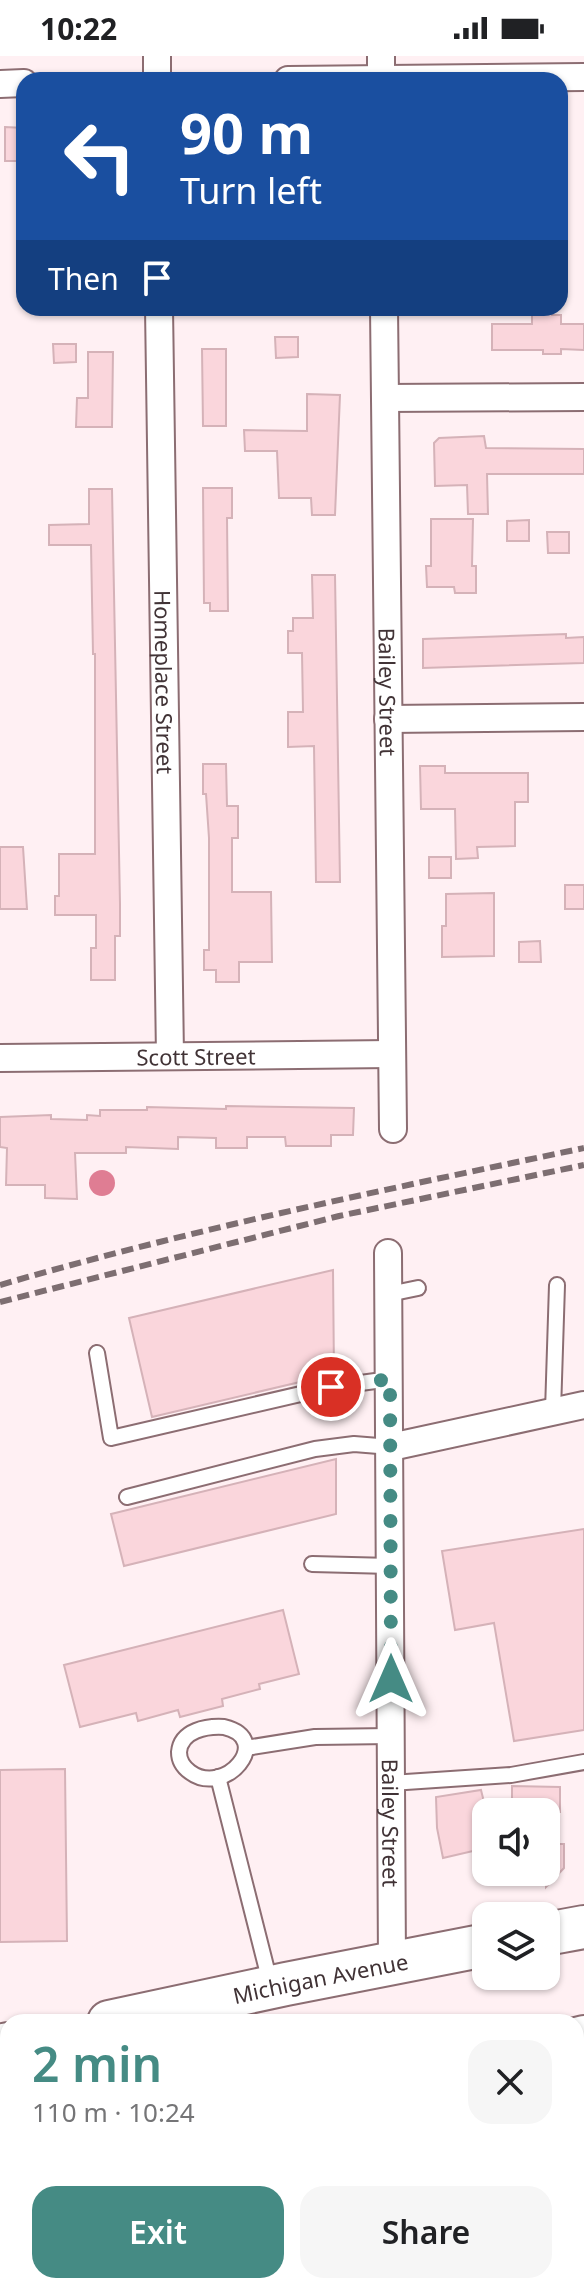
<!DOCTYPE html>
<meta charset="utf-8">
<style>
body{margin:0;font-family:"Noto Sans",sans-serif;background:#f6f6f6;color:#202124;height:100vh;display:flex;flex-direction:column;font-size:30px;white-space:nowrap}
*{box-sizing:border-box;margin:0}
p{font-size:26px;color:#757577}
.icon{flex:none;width:44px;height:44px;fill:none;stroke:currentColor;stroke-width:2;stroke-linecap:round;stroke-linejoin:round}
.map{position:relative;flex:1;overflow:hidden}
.sheet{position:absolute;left:0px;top:1958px;width:584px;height:280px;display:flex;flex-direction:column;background:#fff;border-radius:24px 24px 0 0;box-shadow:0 2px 6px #0004}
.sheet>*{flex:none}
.hud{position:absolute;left:16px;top:16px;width:552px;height:244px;border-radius:24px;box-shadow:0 2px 6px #0004;background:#1a4fa0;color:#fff;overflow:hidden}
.tools{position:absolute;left:472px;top:1742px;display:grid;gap:16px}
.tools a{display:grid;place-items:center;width:88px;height:88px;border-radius:16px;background:#fff;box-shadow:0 2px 6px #0004;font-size:40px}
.pin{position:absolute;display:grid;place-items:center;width:68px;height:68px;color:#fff;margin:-34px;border:4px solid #fff;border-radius:50%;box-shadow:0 2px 8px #0007}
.me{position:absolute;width:88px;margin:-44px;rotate:0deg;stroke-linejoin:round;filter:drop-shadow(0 0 6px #0008)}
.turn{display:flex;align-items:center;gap:28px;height:168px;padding:0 32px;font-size:36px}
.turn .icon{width:104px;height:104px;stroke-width:2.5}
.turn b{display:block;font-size:56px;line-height:68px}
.then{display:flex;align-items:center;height:76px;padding:0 32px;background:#0003;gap:16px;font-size:30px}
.round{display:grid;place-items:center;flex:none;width:84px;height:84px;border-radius:24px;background:#f6f6f6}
.headline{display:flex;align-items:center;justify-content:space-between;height:136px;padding:0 32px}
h1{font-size:48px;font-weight:600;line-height:60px;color:#458b84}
.action{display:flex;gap:16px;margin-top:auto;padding:16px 32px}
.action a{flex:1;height:92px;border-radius:24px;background:#458b84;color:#fff;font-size:32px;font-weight:600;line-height:92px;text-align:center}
.action a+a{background:#f6f6f6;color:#202124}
.status{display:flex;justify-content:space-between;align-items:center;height:56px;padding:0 40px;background:#fff;direction:ltr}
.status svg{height:22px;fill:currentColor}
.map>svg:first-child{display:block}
</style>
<div class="status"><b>10:22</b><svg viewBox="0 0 49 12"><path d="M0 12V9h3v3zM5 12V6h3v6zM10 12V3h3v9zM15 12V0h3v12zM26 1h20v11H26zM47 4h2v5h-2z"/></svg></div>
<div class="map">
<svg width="584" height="2238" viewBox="0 0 584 2238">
<rect width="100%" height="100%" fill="#fff0f3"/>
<circle fill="#df7d93" cx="102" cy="1127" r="13"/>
<g fill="#fad6dc" stroke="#d5b2b8" stroke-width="2">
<polygon points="5,71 24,72 24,105 5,105"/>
<polygon points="532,252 552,252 552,259 561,259 561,268 584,268 584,294 561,293 561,298 543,298 543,294 492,294 492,268 532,268"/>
<polygon points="275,281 298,281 298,301 276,302"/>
<polygon points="53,288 76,288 76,306 54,307"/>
<polygon points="202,293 226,293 226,370 203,370"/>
<polygon points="88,296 113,296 112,371 76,371 77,342 88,342"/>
<polygon points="307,338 340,339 335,459 312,459 311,442 279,442 277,395 245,395 244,374 307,375"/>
<polygon points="484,380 486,392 584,393 584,418 487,418 488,458 468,458 467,429 435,430 434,387 439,382"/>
<polygon points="203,432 232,432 232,462 227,462 228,555 210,555 210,547 204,547"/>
<polygon points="89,433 112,433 120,848 120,880 115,880 115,924 91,924 91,892 96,892 96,859 55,859 55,840 59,840 59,798 95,798 95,598 93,598 91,489 49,489 49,469 89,468"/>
<polygon points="431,463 473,463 472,510 476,510 476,537 455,537 454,531 427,531 426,510 431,510"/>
<polygon points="529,464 529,485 507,485 507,465"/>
<polygon points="547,476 569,476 569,497 548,497"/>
<polygon points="312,519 335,519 340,826 316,826 314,690 288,691 288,656 303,656 302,597 288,597 288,575 293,575 293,562 313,562"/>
<polygon points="566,578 566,582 584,581 584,607 423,612 423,583"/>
<polygon points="203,708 226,708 227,750 238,750 238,782 232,782 232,836 271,836 272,906 239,906 239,926 216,926 216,914 204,914 204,894 209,894 209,782 206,738 203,738"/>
<polygon points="420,710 445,710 445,717 528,717 528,746 515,746 515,790 477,791 478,802 456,803 455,753 421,753"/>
<polygon points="0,791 23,791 27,853 0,853"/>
<rect x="429" y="801" width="22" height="21"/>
<rect x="565" y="829" width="19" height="24"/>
<polygon points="494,837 494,900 442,901 442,870 446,870 446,838"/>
<polygon points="540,885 541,906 519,906 519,886"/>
<polygon points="226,1050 354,1052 353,1079 331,1079 331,1090 286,1090 285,1081 247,1081 247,1092 216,1092 216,1082 178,1081 178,1093 126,1091 126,1097 75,1097 77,1143 45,1142 45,1129 6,1129 7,1092 0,1091 0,1061 51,1059 51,1063 87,1064 87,1059 100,1060 100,1054 147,1054 147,1051 226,1053"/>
<polygon points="333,1214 334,1318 152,1361 129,1262"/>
<polygon points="336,1403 336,1458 124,1510 111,1458"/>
<polygon points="584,1473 584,1674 514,1685 494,1567 455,1574 442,1495"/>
<polygon points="283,1554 299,1618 259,1628 260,1633 222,1643 223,1650 180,1661 178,1654 138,1665 136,1657 80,1671 64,1609"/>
<polygon points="65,1713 67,1885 0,1886 0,1714"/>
<polygon points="512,1730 560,1731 560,1756 512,1756"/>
<polygon points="481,1734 486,1754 486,1792 443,1802 437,1772 436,1741"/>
<polygon points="546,1788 564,1788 564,1812 546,1831"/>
</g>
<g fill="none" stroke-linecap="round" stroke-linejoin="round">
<g stroke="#8c6d72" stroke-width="18">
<g id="service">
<polyline points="389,1238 418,1232"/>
<polyline points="97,1297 111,1382 331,1331 390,1323"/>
<polyline points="553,1355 557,1229"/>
<polyline points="127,1441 315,1393 354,1388 391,1391"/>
<polyline points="312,1508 391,1510"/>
<path d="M224,1671C275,1683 225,1742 190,1716C183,1711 179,1705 179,1696C181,1674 207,1670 224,1671Z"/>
<polyline points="246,1692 315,1681 391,1680"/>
<polyline points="218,1721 270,1926"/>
<polyline points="391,1727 511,1719 584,1706"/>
</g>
</g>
<g stroke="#8c6d72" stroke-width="30">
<g id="minor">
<polyline points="157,0 157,24"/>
<polyline points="381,0 381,24"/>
<polyline points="288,24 584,21"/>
<polyline points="0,28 24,27"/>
<path id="s1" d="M159,252L170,1000"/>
<path id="s2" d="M384,252L393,1073"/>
<polyline points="385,342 584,341"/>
<polyline points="388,663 584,661"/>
<path id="s3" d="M0,1002L391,998"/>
<path id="s4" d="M388,1197L392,1907"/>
<polyline points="391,1391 584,1349"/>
<polyline points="576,2131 584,2130"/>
<polyline points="130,2238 162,2230"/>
</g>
</g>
<g stroke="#8c6d72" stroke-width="46">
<g id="primary">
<polyline points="546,1878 584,1871"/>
<path id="s5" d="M109,1966L286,1928L486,1889"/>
<polyline points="576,1983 584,1981"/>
<polyline points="0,1990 8,1988"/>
<polyline points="0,2093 8,2091"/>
</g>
</g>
<use href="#service" stroke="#fff" stroke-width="14"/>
<use href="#minor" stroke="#fff" stroke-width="26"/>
<use href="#primary" stroke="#fff" stroke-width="42"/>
<g stroke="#7d6e71" stroke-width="6" stroke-dasharray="12 6" stroke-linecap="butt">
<path d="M0,1229C192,1173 388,1133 584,1092"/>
<polyline points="0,1246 339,1160 584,1109"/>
</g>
</g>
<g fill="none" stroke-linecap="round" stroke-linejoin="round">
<polyline stroke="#458b84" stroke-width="14" stroke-dasharray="0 25.2" points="331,1331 390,1323 391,1623"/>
</g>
<g text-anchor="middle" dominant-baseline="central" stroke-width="6" stroke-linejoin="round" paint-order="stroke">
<g font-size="22" fill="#413336" stroke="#fff">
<text stroke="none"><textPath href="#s1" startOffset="374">Homeplace Street</textPath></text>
<text stroke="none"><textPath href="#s2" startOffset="384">Bailey Street</textPath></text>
<text stroke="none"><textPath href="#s3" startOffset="196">Scott Street</textPath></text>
<text stroke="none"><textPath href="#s4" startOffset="570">Bailey Street</textPath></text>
<text stroke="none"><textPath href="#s5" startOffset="216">Michigan Avenue</textPath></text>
</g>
</g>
</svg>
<div class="tools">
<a><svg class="icon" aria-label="sound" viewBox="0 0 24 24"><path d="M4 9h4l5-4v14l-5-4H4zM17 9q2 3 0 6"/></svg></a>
<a><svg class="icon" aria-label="layers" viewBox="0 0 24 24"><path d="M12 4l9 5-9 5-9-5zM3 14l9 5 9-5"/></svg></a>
</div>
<div class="pin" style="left:331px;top:1331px;background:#d93025"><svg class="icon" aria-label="arrive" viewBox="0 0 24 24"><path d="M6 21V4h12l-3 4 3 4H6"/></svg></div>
<svg class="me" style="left:391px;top:1623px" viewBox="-20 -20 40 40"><path d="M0-17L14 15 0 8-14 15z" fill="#458b84" stroke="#fff" stroke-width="4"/></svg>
<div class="hud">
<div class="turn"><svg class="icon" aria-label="left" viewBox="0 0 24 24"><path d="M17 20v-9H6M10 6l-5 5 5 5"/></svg><div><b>90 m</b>Turn left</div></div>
<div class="then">Then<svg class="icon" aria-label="arrive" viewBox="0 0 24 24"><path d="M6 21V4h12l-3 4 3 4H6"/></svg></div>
</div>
<section class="sheet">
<div class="headline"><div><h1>2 min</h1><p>110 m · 10:24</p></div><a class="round"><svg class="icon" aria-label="close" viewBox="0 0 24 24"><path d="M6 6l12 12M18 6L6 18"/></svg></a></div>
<div class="action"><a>Exit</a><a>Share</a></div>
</section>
</div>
